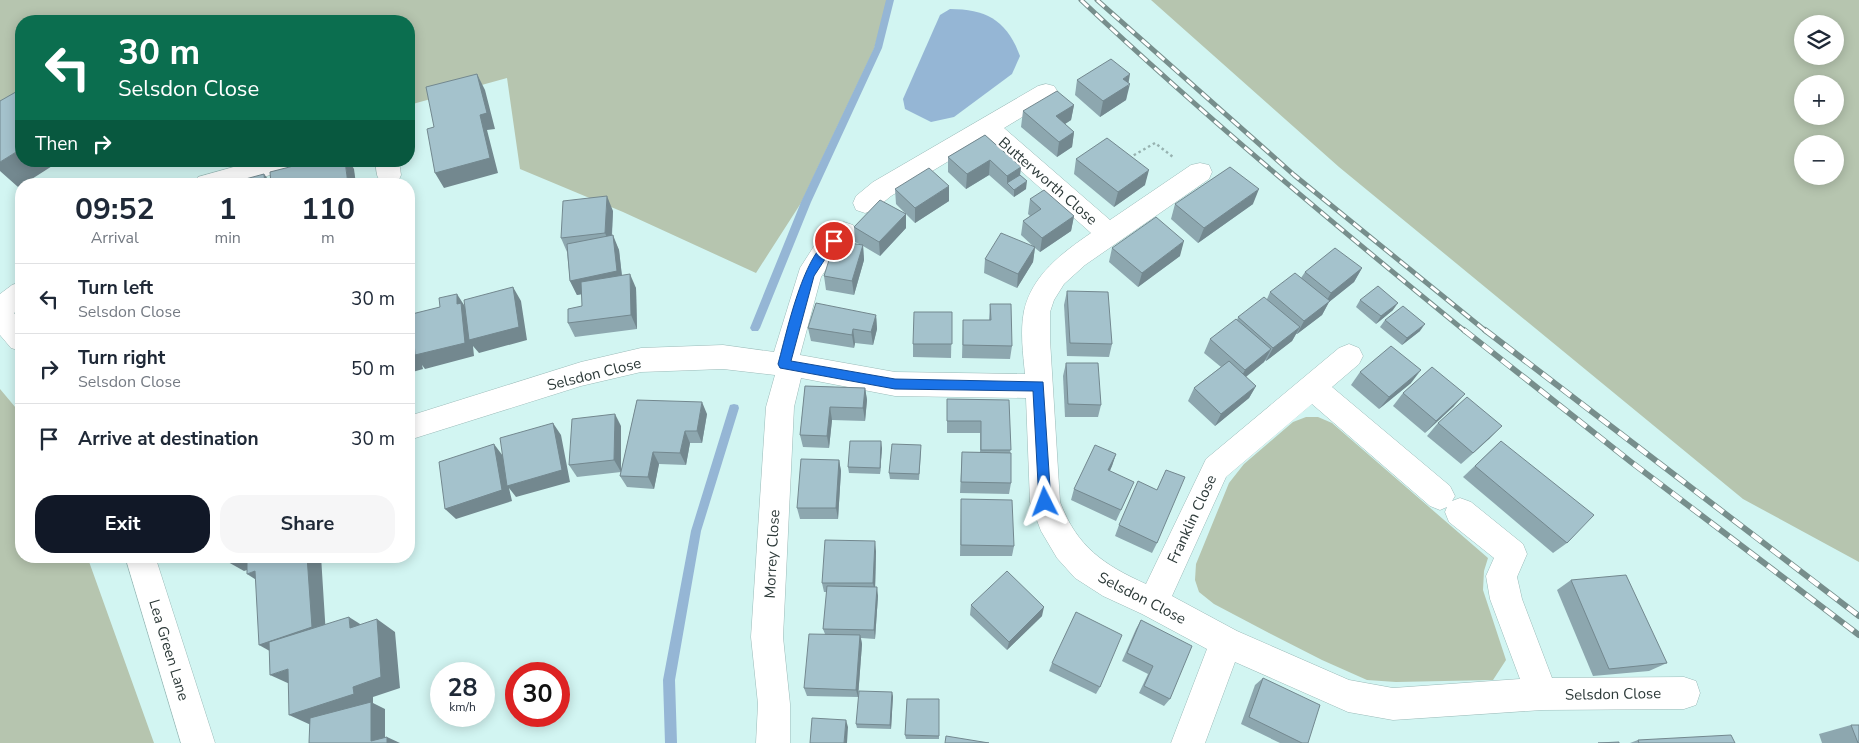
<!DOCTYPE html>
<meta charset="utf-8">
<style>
body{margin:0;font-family:"Nunito Sans",sans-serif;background:#f6f6f7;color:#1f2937;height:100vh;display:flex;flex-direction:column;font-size:19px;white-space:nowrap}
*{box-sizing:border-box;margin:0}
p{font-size:16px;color:#747a83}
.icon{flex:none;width:28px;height:28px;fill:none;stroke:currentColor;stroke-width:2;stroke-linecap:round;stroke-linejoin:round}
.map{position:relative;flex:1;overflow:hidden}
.sheet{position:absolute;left:15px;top:178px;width:400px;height:385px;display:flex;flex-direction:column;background:#fff;border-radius:20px;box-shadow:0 2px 12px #0003}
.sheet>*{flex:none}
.hud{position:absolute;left:15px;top:15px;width:400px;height:152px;border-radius:20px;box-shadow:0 2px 12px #0003;background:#0b6e4f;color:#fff;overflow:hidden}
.controls{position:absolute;left:1794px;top:15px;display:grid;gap:10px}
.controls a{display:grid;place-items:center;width:50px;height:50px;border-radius:50%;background:#fff;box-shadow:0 2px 12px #0003;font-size:25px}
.speed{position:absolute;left:430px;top:662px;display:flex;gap:10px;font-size:25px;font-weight:700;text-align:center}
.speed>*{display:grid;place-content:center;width:65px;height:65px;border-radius:50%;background:#fff;box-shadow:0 2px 12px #0003;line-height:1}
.speed small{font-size:12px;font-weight:400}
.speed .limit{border:8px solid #d22;background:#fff;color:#111}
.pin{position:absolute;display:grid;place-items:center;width:42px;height:42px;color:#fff;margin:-21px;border:2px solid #fff;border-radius:50%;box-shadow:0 1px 5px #0007}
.me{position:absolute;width:55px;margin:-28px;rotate:357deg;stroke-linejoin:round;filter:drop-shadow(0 0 4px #0008)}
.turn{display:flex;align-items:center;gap:18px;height:105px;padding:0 20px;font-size:22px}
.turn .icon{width:65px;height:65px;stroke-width:2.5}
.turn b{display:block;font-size:35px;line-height:42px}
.then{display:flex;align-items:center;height:48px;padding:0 20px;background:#0003;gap:10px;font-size:19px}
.eta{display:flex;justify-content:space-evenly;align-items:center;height:85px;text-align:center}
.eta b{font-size:30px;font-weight:700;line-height:35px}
.button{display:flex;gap:10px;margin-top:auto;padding:10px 20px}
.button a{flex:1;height:58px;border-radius:20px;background:#111827;color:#fff;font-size:20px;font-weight:700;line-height:58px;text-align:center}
.button a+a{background:#f6f6f7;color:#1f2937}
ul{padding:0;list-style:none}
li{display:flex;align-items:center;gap:15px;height:70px;padding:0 20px;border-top:1px solid #e0e1e3}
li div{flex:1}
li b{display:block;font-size:19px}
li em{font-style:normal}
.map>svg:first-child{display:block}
</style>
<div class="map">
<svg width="1859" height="743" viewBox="0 0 1859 743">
<rect width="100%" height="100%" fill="#d2f5f2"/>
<g fill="#b6c5af" fill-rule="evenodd">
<polygon points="0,0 888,0 874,49 801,203 756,273 623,212 520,169 507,78 409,105 409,21 21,21 21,124 0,137"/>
<path d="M1151,0H1859V562L1743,499L1339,167ZM1802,24H1835V56H1802ZM1802,84H1835V116H1802ZM1802,144H1835V176H1802Z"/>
<polygon points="0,389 21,414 21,556 87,556 154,743 0,743"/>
<polygon points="1306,417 1318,417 1332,423 1488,558 1484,571 1483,590 1506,660 1493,680 1396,682 1367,680 1322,660 1269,633 1214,604 1199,592 1195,580 1196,564 1229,483 1244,464 1293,422"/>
</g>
<path fill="#95b6d5" d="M950,9C987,9 1007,21 1020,56L1012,74L954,117L931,122L905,109L903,99L940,15Z"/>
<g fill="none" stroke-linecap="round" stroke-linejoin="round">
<g fill="#95b6d5" fill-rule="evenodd">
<polygon points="886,0 894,0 882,48 811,202 760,328 758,331 752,331 750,328 801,202 874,48"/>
<polygon points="734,404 738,405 739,408 701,531 675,680 677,743 665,743 663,680 691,531 729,408 730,405"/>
</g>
<g stroke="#9bbbb9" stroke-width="1">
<g id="minor">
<path d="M1046,84L1054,86L1058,92L1054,98L1004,128L1110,220L1191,165L1200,163L1209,165L1212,172L1209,179L1085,265L1064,284L1054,300L1050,312V340L1060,502C1077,547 1104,565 1146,584L1206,459L1339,348L1349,344L1359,348L1363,356L1359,364L1332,387L1450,486L1455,496L1452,501L1460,498L1471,502L1523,544L1527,554L1517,577L1522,599L1552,678L1684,677L1696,681L1700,693L1696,705L1684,709L1542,710L1393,720L1348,712L1235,662L1205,743H1171L1207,649L1142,614L1103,596L1075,578L1057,558L1041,531L1030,502L1026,398L895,396L801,378L794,407L783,637L790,704V743H756L758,704L751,637L766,407L775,375L723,369L641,372L581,386L409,440V416L581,362L641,348L723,345L774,352L800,268L816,243L835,225L844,222L853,225L857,232L853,239L834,257L821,277L800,355L895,372L1025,374C1023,354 1020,331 1024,311C1032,275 1062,253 1091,233L985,139L891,196L874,210L865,213L856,210L853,203L856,196L873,182L1038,86ZM1312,404L1430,506L1440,510L1447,507L1445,512L1449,522L1494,558L1486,576L1490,599L1520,679L1393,688L1349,680L1237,631L1172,596L1226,477Z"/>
<polygon points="255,161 300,161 297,167 240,184 195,184 198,177"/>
<polygon points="375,161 399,161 401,175 398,182 391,184 380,182 377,175"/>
<polygon points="21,282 21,308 14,313 21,322 21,351 11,348 0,335 0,294 12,285"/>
<polygon points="125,556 155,556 215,743 181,743"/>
</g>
</g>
<polyline stroke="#97b2b0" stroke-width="2.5" stroke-dasharray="2.5 3" stroke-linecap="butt" points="1129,158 1155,143 1173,157"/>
<use href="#minor" fill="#fff" fill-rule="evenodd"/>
<g stroke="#778e8c" stroke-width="5">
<g id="rail-far1">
<path d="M1081,0C1204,116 1335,225 1466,332"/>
<polyline points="1097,0 1294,175 1487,332"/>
</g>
</g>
<g stroke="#778e8c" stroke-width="6">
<g id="rail">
<polyline points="1464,330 1631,462 1859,635"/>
<polyline points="1485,330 1859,616"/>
</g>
</g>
<use href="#rail-far1" stroke="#fff" stroke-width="3" stroke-dasharray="10" stroke-linecap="butt"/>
<use href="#rail" stroke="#fff" stroke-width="4.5" stroke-dasharray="12" stroke-linecap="butt"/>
</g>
<g fill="#8da7af">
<polygon points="1077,80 1128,83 1126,100 1100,117 1075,95"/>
<polygon points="1074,105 1071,120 1065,124 1074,132 1072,147 1057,157 1021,127 1023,111"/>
<polygon points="985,135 1021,167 1020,175 1026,189 1014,197 989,175 966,189 948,172 948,157"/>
<polygon points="1076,159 1145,185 1114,207 1074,174"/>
<polygon points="895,189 949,201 915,223 906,214 906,228 880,256 863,246 864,260 854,295 826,290 824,276 861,245 855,242 854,227 905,213 896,204"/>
<polygon points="1030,199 1074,216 1071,231 1040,252 1035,248 1033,262 1017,288 984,273 985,259 1034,247 1021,235 1023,221 1030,216 1028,214"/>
<polygon points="1175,204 1253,204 1198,243 1171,219"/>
<polygon points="613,211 612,236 619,250 622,276 636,288 637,329 575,337 568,323 582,306 582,294 577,295 570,281 567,252 561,238"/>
<polygon points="1112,248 1180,256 1138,287 1109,262"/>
<polygon points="1362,268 1354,282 1329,302 1322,315 1297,334 1296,334 1292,341 1266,361 1265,360 1264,362 1246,377 1256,386 1249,398 1215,426 1188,401 1194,388 1221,367 1204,353 1210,339 1237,320 1238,317 1267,299 1270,292 1301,278 1305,272"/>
<polygon points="1067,291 1112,344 1109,357 1067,356 1064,305"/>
<polygon points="1360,300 1393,310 1376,324 1356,307"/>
<polygon points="990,304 1012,346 1010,359 962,358 963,320 989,320"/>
<polygon points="952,312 951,358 913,357 913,344"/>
<polygon points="876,315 877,329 873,345 855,343 854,348 811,341 808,328"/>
<polygon points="1385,320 1420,331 1402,345 1380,327"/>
<polygon points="1066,363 1101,405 1098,417 1065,417 1063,376"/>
<polygon points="1360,372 1411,383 1379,409 1351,385"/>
<polygon points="805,386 865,388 867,400 865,421 832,420 829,448 803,447 800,435"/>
<polygon points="1403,393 1454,406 1425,433 1393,406"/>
<polygon points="947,399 1009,400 1011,483 1009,494 960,493 962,452 980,452 980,433 947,433"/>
<polygon points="637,400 707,414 702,443 690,443 686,465 659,464 654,489 627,487 620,476"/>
<polygon points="1438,423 1490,438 1461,464 1427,436"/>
<polygon points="621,426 621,472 577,477 569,465"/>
<polygon points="1501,441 1567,543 1553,553 1463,477"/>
<polygon points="882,448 880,474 849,473 848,467"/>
<polygon points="921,451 919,480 890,479 889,473"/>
<polygon points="1116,454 1110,471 1129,493 1116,521 1071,500 1074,489"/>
<polygon points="839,460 841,471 838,519 800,519 797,508"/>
<polygon points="1157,490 1157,543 1152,553 1115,536 1119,525"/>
<polygon points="961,499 1014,546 1012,556 960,556"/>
<polygon points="876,551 875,587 878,596 875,639 861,638 862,644 858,697 807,696 804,688 825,634 823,629 827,592 824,592 822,583"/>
<polygon points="1571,580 1667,663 1649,671 1593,676 1557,590"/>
<polygon points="971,605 1042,616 1007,650 970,615"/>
<polygon points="1141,620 1170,699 1164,706 1139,693 1148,674 1122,661 1136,629"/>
<polygon points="1052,663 1100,687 1096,694 1049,671"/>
<polygon points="1263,678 1308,743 1280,743 1241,724 1255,685"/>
<polygon points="893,696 891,729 857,728 856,724"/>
<polygon points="1851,725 1859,743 1822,743 1819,734"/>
<polygon points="905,735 939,736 939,739 906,739"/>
<polygon points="1638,740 1735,743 1630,743"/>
</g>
<g fill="#73888f">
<polygon points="477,74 485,90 495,129 487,130 498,173 444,188 435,173"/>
<polygon points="1130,74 1128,86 1130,84 1126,100 1100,117 1103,101 1123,79"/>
<polygon points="1074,105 1071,120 1054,131 1056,116"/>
<polygon points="1074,132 1072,147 1057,157 1059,142"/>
<polygon points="21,149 21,161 60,161 24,184 21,184 21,185 18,187 0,171 0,162"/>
<polygon points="990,160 989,175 966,189 967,174"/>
<polygon points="345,161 349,161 354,169 356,184 348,184"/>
<polygon points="1021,167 1019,182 1007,183 1007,176"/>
<polygon points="1149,170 1145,185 1114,207 1118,192"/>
<polygon points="264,174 272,184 265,184"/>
<polygon points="1027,181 1026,189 1014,197 1014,190"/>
<polygon points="949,186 949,201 915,223 915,208"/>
<polygon points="1259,189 1253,204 1198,243 1204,228"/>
<polygon points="607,196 613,211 611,247 605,233"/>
<polygon points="906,214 906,228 880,256 879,242"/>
<polygon points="1074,216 1071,231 1040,252 1042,238"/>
<polygon points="613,235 619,250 623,286 577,295 570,281"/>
<polygon points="1184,241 1180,256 1138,287 1142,273"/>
<polygon points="863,245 864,260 854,295 852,281"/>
<polygon points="1035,247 1033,262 1017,288 1018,274"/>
<polygon points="1362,268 1354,282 1329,302 1322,315 1297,334 1304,321 1324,305 1331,293"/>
<polygon points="630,274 636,288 637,329 631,315"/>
<polygon points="513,287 521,301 527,340 479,353 473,346 474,356 425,369 422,365 423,369 409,373 409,317 419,330 457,304 457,294 466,308"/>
<polygon points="1398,303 1393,310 1376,324 1381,316"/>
<polygon points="876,315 877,329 873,345 871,332"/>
<polygon points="1425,324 1420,331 1402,345 1407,338"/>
<polygon points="1300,327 1292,341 1266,361 1273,348"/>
<polygon points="853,329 855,343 854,348 852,335"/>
<polygon points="1271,349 1264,362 1238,383 1245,370"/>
<polygon points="1421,370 1411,383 1379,409 1389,397"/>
<polygon points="1256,386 1249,398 1215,426 1221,414"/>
<polygon points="865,388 867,400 865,421 863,408"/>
<polygon points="1465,394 1454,406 1425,433 1436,421"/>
<polygon points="702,402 707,414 702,443 697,431"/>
<polygon points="830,407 832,420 829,448 827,436"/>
<polygon points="615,414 621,426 621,472 614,460"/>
<polygon points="553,423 561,435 570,482 516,497 509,488 512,501 456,519 445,509 494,444 503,456"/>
<polygon points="1502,426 1490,438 1461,464 1473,453"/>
<polygon points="685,431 690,443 686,465 680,453"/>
<polygon points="881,441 882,448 880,474 880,468"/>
<polygon points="653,452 659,464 654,489 648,477"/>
<polygon points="1116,454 1112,466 1104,482 1108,470"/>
<polygon points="839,460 841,471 838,519 836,508"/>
<polygon points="875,541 876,551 875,593 873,583"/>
<polygon points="244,556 290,556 244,571 228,562"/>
<polygon points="307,556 321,556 326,636 275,654 259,645"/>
<polygon points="255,571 263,584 247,574"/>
<polygon points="877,587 878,596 875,639 874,630"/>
<polygon points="1044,607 1042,616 1007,650 1009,642"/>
<polygon points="349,617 368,629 350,628"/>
<polygon points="377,619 395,632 400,688 373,697 373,703 385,709 385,743 371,741 311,725 289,715 353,687"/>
<polygon points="860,635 862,644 858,697 856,690"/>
<polygon points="288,669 292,685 270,675"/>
<polygon points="892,692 893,696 891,729 890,725"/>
<polygon points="846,720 848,727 847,743 844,743"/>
<polygon points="387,737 400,743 387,743"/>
</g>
<g fill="#a4c2cc" stroke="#73888f">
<polygon points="1111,59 1130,74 1123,79 1130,84 1103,101 1077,80"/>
<polygon points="477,74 487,113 480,115 490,158 435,173 427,129 434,127 426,87"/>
<polygon points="21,89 21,149 0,162 0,101"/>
<polygon points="1057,91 1074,105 1056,116 1074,132 1059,142 1023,111"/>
<polygon points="985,135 1021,167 1007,176 990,160 967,174 948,157"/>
<polygon points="1107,138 1149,170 1118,192 1076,159"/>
<polygon points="313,161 345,161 348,184 271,184 270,172"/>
<polygon points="1230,167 1259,189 1204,228 1175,204"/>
<polygon points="929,168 949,186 915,208 895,189"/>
<polygon points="264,174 265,184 227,184"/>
<polygon points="1020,175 1027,181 1014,190 1007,183"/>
<polygon points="1044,190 1074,216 1042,238 1023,221 1041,209 1030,199"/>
<polygon points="607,196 605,233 561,238 563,201"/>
<polygon points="880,200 906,214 879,242 854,227"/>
<polygon points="1156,217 1184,241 1142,273 1112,248"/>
<polygon points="1001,233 1035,247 1018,274 985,259"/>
<polygon points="613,235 617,271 570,281 567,244"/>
<polygon points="835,241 863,245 852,281 824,276"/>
<polygon points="1335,248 1362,268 1331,293 1305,272"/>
<polygon points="1295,273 1330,301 1304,321 1270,292"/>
<polygon points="630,274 631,315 568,323 568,309 582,306 581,282"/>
<polygon points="1378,286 1398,303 1381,316 1360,300"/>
<polygon points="513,287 519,327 469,340 464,300"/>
<polygon points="1067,291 1108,292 1112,344 1070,343"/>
<polygon points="457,294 457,304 461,303 465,343 415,355 412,314 440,307 439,298"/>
<polygon points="1264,297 1300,327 1273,348 1238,317"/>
<polygon points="816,303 876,315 871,332 853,329 852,335 808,328"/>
<polygon points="990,304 1011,304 1012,346 963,345 963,320 991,320"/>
<polygon points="1403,306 1425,324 1407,338 1385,320"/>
<polygon points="914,312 952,312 952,344 913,344"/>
<polygon points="1236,319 1271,349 1245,370 1210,339"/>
<polygon points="409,320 412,356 409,357"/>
<polygon points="1391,346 1421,370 1389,397 1360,372"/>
<polygon points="1229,361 1256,386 1221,414 1194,388"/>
<polygon points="1066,363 1098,363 1101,405 1068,404"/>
<polygon points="1432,367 1465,394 1436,421 1403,393"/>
<polygon points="805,386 865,388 863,408 830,407 827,436 800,435"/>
<polygon points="1467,397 1502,426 1473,453 1438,423"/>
<polygon points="947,399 1009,400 1011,450 981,450 981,421 947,421"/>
<polygon points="637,400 702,402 697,431 685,431 680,453 653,452 648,477 620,476"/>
<polygon points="615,414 614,460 569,465 572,419"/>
<polygon points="553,423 562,470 507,486 500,438"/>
<polygon points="850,441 881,441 880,468 848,467"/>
<polygon points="1501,441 1594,515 1567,543 1475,466"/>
<polygon points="494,444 502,490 445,509 439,462"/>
<polygon points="892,444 921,445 919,474 889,473"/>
<polygon points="1095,445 1116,454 1108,470 1134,482 1121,510 1074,489"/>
<polygon points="962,452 1011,453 1011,483 961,482"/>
<polygon points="801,459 839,460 836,508 797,508"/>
<polygon points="1166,470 1185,477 1157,543 1119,525 1138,481 1157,490"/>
<polygon points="961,499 1012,500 1014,546 961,545"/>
<polygon points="825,540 875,541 873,583 822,583"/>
<polygon points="228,556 244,556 228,562"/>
<polygon points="257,556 307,556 312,627 259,645 255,571 247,574 247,560"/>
<polygon points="1007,571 1044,607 1009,642 971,605"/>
<polygon points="1626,575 1667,663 1609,669 1571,580"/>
<polygon points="827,586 877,587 874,630 823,629"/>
<polygon points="1076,612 1122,635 1100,687 1052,663"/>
<polygon points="349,617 350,628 377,619 381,677 353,687 354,694 289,715 288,669 270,675 269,642"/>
<polygon points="1141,620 1192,646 1170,699 1144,686 1153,666 1127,653"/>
<polygon points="809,634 860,635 856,690 804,688"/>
<polygon points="1263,678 1320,705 1308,743 1302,743 1249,717"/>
<polygon points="859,691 892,692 890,725 856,724"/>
<polygon points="907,699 939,699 939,736 905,735"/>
<polygon points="371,702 371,741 387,737 387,743 309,743 310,718"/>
<polygon points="812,718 846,720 844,743 810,743"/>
<polygon points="1851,725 1859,725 1859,743 1858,743"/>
<polygon points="1731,735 1735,743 1639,743 1638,740"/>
<polygon points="946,736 989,743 945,743"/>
<polygon points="1619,742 1619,743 1598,743"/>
</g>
<path fill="#1a73e8" stroke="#114b97" d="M834,237L840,241L829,253L814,276L791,361L895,379L1043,382L1051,502L1050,506L1045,507L1041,506L1039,502L1033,391L895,389L780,368L778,364C786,336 804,247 834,237Z"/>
<g text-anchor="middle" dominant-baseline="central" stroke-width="4.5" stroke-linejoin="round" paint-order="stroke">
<g font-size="15" fill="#2d3a39" stroke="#fff">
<text transform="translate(1048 181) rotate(41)">Butterworth Close</text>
<text transform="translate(594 374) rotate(-14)">Selsdon Close</text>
<text transform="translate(1192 519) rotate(-65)">Franklin Close</text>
<text transform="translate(772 554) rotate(-87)">Morrey Close</text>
<text transform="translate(1142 598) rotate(27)">Selsdon Close</text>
<text transform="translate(169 650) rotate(73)">Lea Green Lane</text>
<text transform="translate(1613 694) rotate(-1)">Selsdon Close</text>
</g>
</g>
</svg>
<div class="controls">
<a><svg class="icon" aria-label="layers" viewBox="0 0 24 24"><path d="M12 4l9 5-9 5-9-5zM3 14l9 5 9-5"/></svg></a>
<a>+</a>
<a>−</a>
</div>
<div class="speed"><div>28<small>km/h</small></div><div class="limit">30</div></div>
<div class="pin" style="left:834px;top:241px;background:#d93025"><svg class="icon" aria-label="arrive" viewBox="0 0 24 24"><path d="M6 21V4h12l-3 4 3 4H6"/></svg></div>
<svg class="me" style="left:1045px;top:502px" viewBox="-20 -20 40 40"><path d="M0-17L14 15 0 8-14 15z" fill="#1a73e8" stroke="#fff" stroke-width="4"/></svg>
<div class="hud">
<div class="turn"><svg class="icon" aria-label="left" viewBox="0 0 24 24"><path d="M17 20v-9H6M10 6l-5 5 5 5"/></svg><div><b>30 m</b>Selsdon Close</div></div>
<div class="then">Then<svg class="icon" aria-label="right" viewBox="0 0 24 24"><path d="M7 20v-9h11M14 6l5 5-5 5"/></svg></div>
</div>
<section class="sheet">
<div class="eta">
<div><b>09:52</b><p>Arrival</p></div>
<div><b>1</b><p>min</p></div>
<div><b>110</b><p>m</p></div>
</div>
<ul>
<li><svg class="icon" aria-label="left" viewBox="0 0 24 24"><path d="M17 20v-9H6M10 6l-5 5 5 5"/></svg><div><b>Turn left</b><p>Selsdon Close</p></div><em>30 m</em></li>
<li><svg class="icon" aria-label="right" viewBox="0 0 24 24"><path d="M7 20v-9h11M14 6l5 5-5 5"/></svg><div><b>Turn right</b><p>Selsdon Close</p></div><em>50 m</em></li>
<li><svg class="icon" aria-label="arrive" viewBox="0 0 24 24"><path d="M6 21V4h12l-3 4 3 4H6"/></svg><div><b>Arrive at destination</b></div><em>30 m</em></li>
</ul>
<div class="button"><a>Exit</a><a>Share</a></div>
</section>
</div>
